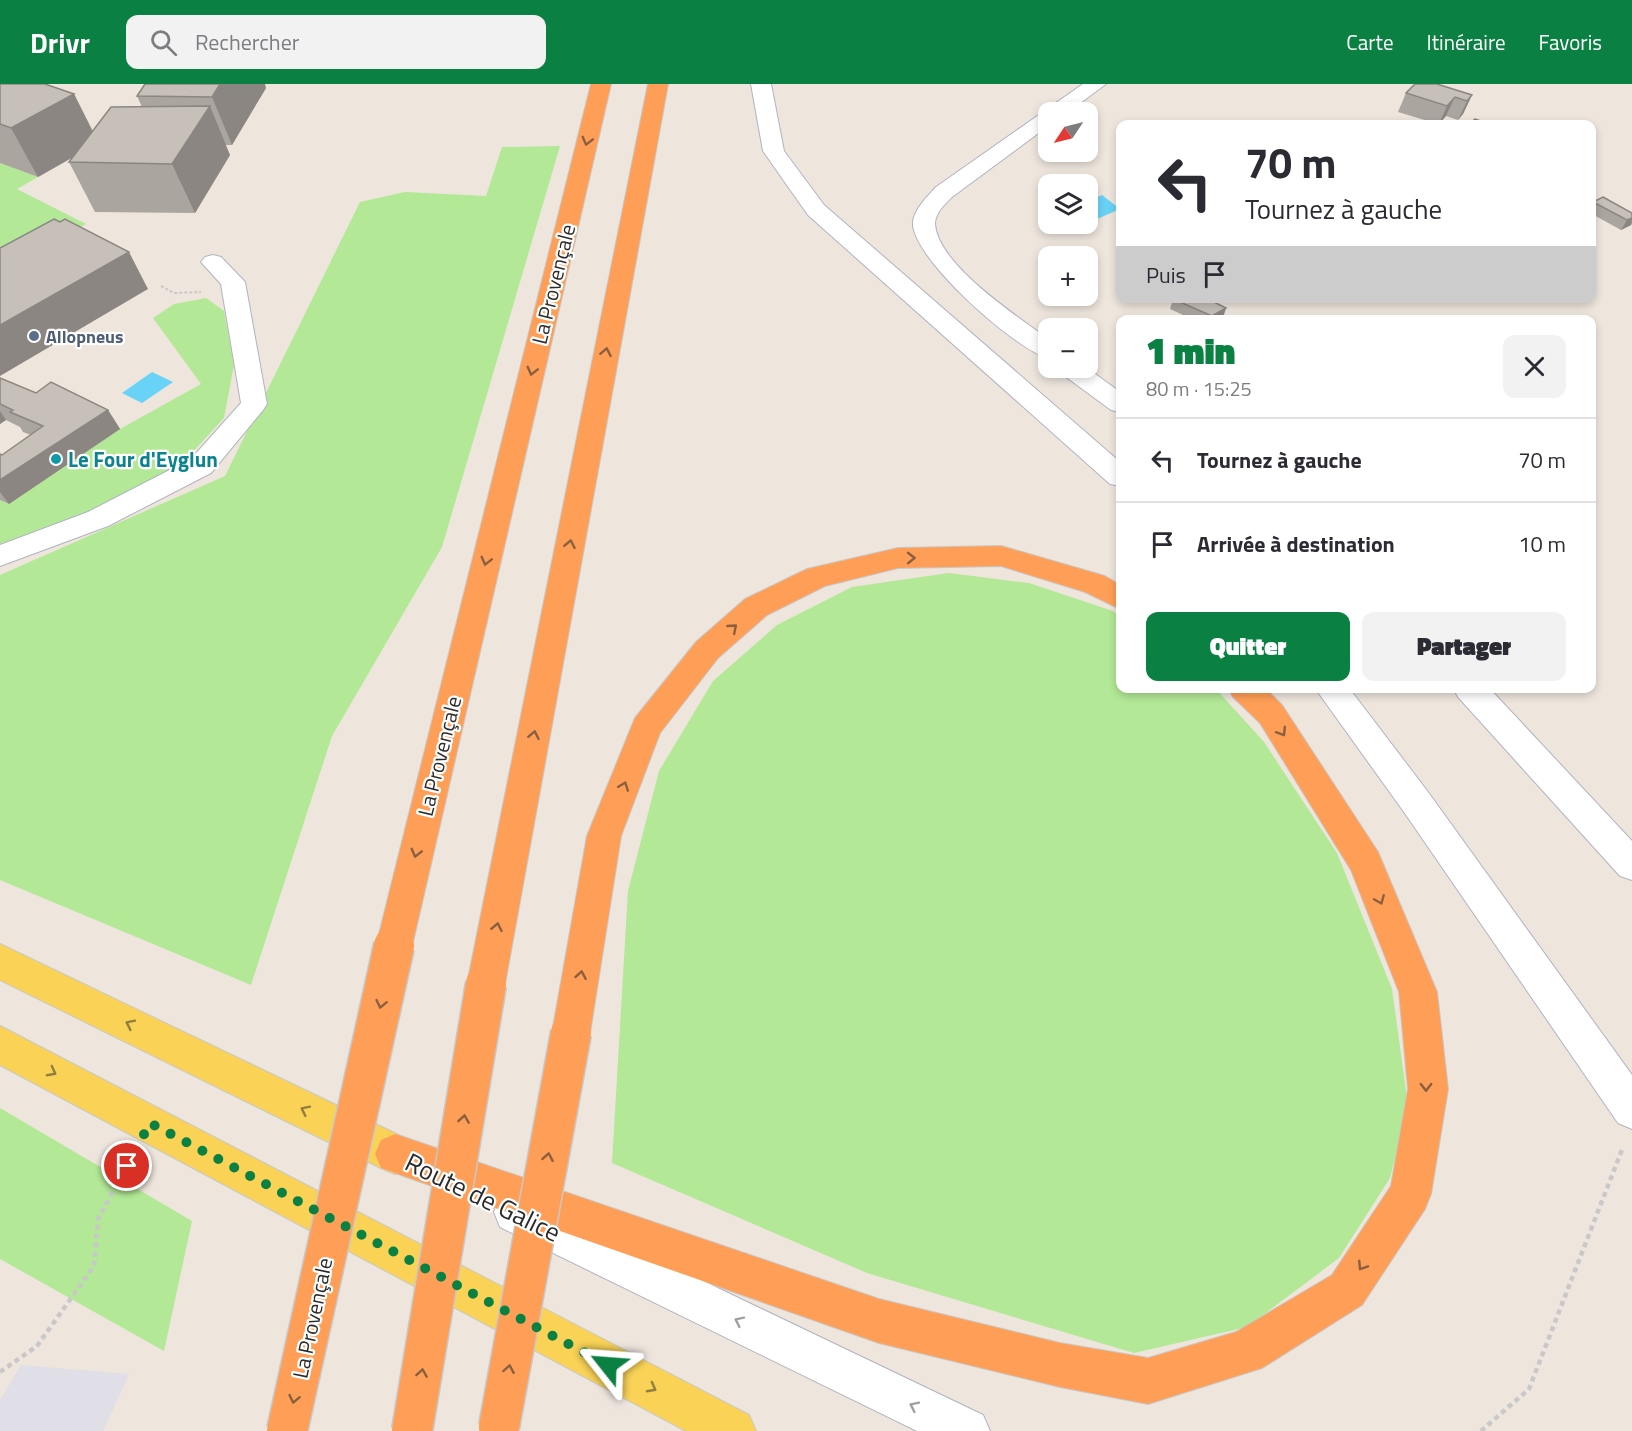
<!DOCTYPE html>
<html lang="fr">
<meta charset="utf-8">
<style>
body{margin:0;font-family:"Titillium Web",sans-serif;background:#f2f2f3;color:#2b2b33;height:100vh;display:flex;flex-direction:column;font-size:22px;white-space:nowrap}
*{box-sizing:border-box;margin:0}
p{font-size:20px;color:#7c7c81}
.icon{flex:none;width:33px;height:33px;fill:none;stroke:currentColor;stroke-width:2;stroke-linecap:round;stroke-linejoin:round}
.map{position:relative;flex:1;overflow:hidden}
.side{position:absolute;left:1116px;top:231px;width:480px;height:378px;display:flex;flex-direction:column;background:#fff;border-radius:12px;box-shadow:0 3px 9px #0003}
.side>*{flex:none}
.hud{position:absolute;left:1116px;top:36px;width:480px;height:183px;border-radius:12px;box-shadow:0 3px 9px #0003;background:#fff;color:#2b2b33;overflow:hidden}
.needle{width:39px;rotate:235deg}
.tools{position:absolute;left:1038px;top:18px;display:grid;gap:12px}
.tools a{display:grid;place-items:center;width:60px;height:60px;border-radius:12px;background:#fff;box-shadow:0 3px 9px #0003;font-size:30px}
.pin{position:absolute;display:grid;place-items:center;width:51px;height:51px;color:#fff;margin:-26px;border:3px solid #fff;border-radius:50%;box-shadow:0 2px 6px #0007}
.me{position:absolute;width:66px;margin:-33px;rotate:298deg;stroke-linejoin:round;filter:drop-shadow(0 0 4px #0008)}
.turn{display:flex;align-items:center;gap:21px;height:126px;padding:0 30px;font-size:27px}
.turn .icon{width:78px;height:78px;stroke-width:2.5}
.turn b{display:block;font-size:42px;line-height:51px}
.then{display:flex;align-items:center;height:57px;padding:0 30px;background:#0003;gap:12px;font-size:22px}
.round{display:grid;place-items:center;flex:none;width:63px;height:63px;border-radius:12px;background:#f2f2f3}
.head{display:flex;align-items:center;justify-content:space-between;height:102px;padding:0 30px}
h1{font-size:36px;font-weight:800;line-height:45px;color:#0b8043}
.action{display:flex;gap:12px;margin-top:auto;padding:12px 30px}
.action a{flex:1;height:69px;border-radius:12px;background:#0b8043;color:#fff;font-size:24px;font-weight:800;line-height:69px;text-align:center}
.action a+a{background:#f2f2f3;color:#2b2b33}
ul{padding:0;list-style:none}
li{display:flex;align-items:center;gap:18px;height:84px;padding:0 30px;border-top:2px solid #e1e1e2}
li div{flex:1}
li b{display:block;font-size:22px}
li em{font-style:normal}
header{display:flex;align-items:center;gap:36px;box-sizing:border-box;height:84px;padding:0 30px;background:#0b8043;color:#fff}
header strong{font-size:28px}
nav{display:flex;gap:33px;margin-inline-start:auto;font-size:21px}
.search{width:420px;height:54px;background:#f2f2f3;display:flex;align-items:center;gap:15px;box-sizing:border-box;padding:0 21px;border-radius:12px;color:#7c7c81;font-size:22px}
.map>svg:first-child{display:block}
</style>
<header>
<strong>Drivr</strong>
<div class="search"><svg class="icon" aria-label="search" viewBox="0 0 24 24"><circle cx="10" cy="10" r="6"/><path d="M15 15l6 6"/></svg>Rechercher</div>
<nav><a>Carte</a><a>Itinéraire</a><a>Favoris</a></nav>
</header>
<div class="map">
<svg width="1632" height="1347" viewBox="0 0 1632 1347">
<rect width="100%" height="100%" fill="#eee6dd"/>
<polygon fill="#e0dee6" points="21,1281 129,1290 103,1347 0,1347 0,1316"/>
<g fill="#b2e896">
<polygon points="560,62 442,463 332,652 251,901 0,796 0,491 225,392 360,118 405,108 486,112 502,63"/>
<polygon points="0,79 38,93 17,105 86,140 42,164 0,170"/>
<polygon points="206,214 224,227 234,281 224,334 177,385 83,432 8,460 0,460 0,416 9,420 120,345 201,300 153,234 174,220"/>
<polygon points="949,489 1029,499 1113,527 1120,533 1120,604 1216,605 1264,658 1337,769 1392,905 1408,1021 1390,1094 1339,1174 1247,1243 1134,1269 867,1189 612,1079 628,807 659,687 713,597 777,541 852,503"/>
<polygon points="0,1024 192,1137 164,1267 0,1175"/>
</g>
<g fill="#69d2f7">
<polygon points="1102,111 1120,125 1088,139 1088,117"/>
<polygon points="152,288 173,298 142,319 122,309"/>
</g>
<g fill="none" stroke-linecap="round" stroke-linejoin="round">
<g stroke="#b1b3c0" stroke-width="2">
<g id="minor">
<polygon points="751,0 771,0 784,67 824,121 1120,378 1120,402 1110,400 808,131 763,67"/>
<path d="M1083,0H1106L1068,28H1048V42L952,113C945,120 935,129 935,140C938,181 1017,232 1048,255V274C1016,266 909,172 913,137C915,124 928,112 936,103Z"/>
<polygon points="213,171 221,173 245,198 267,320 263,326 211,389 108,442 0,482 0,461 88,428 191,375 241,319 221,200 201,178 205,173"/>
<polygon points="1059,284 1087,284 1120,308 1120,328 1111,326 1062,290"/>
<polygon points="1315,604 1349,604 1428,708 1632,991 1632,1045 1618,1039 1404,728"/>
<polygon points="1453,604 1489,604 1632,757 1632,796 1620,792 1458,613"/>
<polygon points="515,1107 983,1331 990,1347 917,1347 500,1143 494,1128 500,1113"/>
</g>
</g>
<g stroke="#c8c8c8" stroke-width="2">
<g id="major">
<polygon points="0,860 409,1056 415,1070 409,1084 395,1090 381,1084 0,896"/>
<polygon points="0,942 749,1331 756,1347 686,1347 0,981"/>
</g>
</g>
<g stroke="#c8c8c8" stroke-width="2">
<g id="highway">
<polygon points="591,0 611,0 412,862 407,874 394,879 381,874 376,862"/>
<polygon points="648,0 668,0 505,900 499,912 486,917 473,912 467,900"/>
<polygon points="1001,462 1105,492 1120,501 1120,525 1085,508 1001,482 898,484 825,502 767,531 718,574 660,649 621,752 590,949 585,962 571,967 557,962 552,949 587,752 635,634 696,558 745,515 807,485 898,464"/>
<polygon points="1228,604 1265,604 1282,621 1378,768 1437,908 1448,1005 1431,1110 1425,1125 1362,1221 1262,1284 1148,1320 1060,1303 879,1259 381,1084 375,1070 381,1056 395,1050 879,1215 1060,1259 1148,1274 1236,1248 1332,1191 1391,1102 1408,1005 1399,908 1351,786 1260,639 1233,613"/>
</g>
</g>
<polyline stroke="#c8c8c8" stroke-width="2" stroke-dasharray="3 2" stroke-linecap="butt" points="161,202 174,209 201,208"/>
<g stroke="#c8c8c8" stroke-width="4.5" stroke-dasharray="5 4" stroke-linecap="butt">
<polyline points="0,1288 37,1262 94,1182 98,1135 131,1074"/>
<polyline points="1481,1347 1529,1305 1623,1063"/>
</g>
<use href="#minor" fill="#fff" fill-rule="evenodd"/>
<use href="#major" fill="#fad356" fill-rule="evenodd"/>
<use href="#highway" fill="#ff9f57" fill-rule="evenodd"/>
<g stroke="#c8c8c8" stroke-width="43" stroke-linecap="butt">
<g id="highway-bridge">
<polyline points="499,1343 571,949"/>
<polyline points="287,1347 394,862"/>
<polyline points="412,1347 486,900"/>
</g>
</g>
<use href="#highway-bridge" stroke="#ff9f57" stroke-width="40"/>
</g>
<g fill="#aaa59e">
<polygon points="0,0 74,10 93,47 142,23 137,12 266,4 232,61 225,61 230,71 195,129 95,128 69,78 73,73 38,93 0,79"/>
<polygon points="1406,9 1472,11 1463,30 1458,36 1446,32 1439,40 1438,40 1398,28"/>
<polygon points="1593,118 1632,129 1632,140 1631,141 1621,146 1592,130 1592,120"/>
<polygon points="1173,215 1223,234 1220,236 1194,236 1170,225"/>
<polygon points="0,294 36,309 108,326 120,345 9,420 0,416 0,370 2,371 31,351 23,348 20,343 6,336 0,340"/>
</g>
<g fill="#8b8681">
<polygon points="220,0 265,0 266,4 232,61 212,13"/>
<polygon points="74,10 98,59 38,93 11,44"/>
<polygon points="1472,11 1463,30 1458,36 1467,17"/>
<polygon points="1455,13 1446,32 1439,40 1447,22"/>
<polygon points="210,22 230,71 195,129 172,80"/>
<polygon points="1632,134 1631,141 1621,146 1627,136"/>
<polygon points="129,168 148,205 0,292 0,241"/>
<polygon points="1226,224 1223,234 1220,236 1211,236 1212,232"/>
<polygon points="108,326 120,345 9,420 0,408 0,396"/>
<polygon points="0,327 6,336 0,340"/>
</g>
<g fill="#c6c0b8" stroke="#8b8681" stroke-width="1.5">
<polygon points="0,0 45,0 74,10 11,44 0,40"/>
<polygon points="145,0 220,0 212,13 137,12"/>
<polygon points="1415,0 1437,0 1472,11 1467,17 1455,13 1447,22 1406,9"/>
<polygon points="210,22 172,80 69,78 111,23"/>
<polygon points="1475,35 1489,40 1469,40"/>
<polygon points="1603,113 1632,129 1632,134 1627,136 1593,118"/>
<polygon points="54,135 60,138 65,135 129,168 0,241 0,164"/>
<polygon points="1206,214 1226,224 1212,232 1173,215"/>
<polygon points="0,294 36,309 51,298 108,326 0,396 0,370 2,371 43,342 10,328 13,326 0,320"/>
</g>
<defs><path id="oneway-chevron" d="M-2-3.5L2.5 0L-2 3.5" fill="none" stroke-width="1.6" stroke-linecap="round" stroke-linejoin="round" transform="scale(1.5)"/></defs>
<g stroke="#8a5f3f">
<use href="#oneway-chevron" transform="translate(587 57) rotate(104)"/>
<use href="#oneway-chevron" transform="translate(606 268) rotate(-79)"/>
<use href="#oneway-chevron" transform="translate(532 287) rotate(104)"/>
<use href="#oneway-chevron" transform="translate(570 460) rotate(-79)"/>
<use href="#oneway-chevron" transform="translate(911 474) rotate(-1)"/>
<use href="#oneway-chevron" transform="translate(486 477) rotate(104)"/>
<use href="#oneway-chevron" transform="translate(733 544) rotate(-41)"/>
<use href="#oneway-chevron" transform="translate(1282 648) rotate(58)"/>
<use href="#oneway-chevron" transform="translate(534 651) rotate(-79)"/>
<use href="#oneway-chevron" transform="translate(624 702) rotate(-69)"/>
<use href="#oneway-chevron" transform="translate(416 769) rotate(104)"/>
<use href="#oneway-chevron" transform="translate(1380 816) rotate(68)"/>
<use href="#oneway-chevron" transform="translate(497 843) rotate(-79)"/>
<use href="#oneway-chevron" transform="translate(581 891) rotate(-80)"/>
<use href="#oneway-chevron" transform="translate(381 920) rotate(102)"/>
<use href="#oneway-chevron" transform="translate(1426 1003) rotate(90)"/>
<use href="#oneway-chevron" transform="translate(464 1035) rotate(-81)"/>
<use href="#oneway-chevron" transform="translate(548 1073) rotate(-80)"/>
<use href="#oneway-chevron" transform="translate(1362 1182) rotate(123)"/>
<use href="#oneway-chevron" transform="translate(509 1285) rotate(-80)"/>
<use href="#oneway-chevron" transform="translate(422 1289) rotate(-81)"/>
<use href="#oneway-chevron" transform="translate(294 1315) rotate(102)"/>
</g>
<g stroke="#927f40">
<use href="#oneway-chevron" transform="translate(130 940) rotate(-154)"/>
<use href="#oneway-chevron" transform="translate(52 988) rotate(28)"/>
<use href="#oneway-chevron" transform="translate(305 1026) rotate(-154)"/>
<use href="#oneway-chevron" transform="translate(652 1304) rotate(28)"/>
</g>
<g stroke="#a0a0a0">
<use href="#oneway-chevron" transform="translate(739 1237) rotate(-154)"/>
<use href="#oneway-chevron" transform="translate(914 1322) rotate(-154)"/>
</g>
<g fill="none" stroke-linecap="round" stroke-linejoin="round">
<polyline stroke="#0b8043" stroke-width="10" stroke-dasharray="0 18" points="127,1082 150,1039 608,1281"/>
</g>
<circle fill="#5c6f8a" stroke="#fff" stroke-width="2" cx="34" cy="252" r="6"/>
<circle fill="#0f9aa8" stroke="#fff" stroke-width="2" cx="56" cy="375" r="6"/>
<g text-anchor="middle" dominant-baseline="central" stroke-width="4.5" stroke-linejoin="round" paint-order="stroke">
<g font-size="18" font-weight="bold" fill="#4e5e75" stroke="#fff" text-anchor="start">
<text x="46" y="252">Allopneus</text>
</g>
<g font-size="21" fill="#2b2b2b" stroke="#fff">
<text transform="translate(553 200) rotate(-76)">La Provençale</text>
<text transform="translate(439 672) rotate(-76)">La Provençale</text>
<text transform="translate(312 1234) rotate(-78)">La Provençale</text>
</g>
<g font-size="21" font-weight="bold" fill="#0d838f" stroke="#fff" text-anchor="start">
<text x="68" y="375">Le Four d'Eyglun</text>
</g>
<g font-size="26" fill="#2b2b2b" stroke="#fff">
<text transform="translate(483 1113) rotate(26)">Route de Galice</text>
</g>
</g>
</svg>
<div class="tools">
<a><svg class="needle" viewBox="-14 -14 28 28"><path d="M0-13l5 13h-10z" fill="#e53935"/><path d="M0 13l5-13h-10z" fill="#7c7c81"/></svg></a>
<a><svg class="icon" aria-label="layers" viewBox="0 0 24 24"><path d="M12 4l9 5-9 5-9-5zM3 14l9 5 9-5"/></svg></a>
<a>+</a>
<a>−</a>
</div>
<div class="pin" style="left:127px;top:1082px;background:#d93025"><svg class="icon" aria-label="arrive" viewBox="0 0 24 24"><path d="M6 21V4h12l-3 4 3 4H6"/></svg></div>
<svg class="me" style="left:608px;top:1281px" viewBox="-20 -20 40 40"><path d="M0-17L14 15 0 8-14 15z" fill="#0b8043" stroke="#fff" stroke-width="4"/></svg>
<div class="hud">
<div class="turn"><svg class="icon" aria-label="left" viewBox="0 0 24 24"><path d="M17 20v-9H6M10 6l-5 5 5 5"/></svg><div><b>70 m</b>Tournez à gauche</div></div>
<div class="then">Puis<svg class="icon" aria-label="arrive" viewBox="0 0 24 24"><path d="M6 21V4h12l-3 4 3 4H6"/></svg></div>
</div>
<section class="side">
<div class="head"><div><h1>1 min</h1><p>80 m · 15:25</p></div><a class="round"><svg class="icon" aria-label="close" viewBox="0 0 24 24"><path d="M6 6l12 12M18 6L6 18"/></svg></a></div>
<ul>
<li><svg class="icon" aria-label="left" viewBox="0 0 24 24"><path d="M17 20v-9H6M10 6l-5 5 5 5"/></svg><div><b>Tournez à gauche</b></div><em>70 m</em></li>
<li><svg class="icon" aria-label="arrive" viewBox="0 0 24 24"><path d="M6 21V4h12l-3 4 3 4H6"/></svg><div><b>Arrivée à destination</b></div><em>10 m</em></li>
</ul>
<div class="action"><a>Quitter</a><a>Partager</a></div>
</section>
</div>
